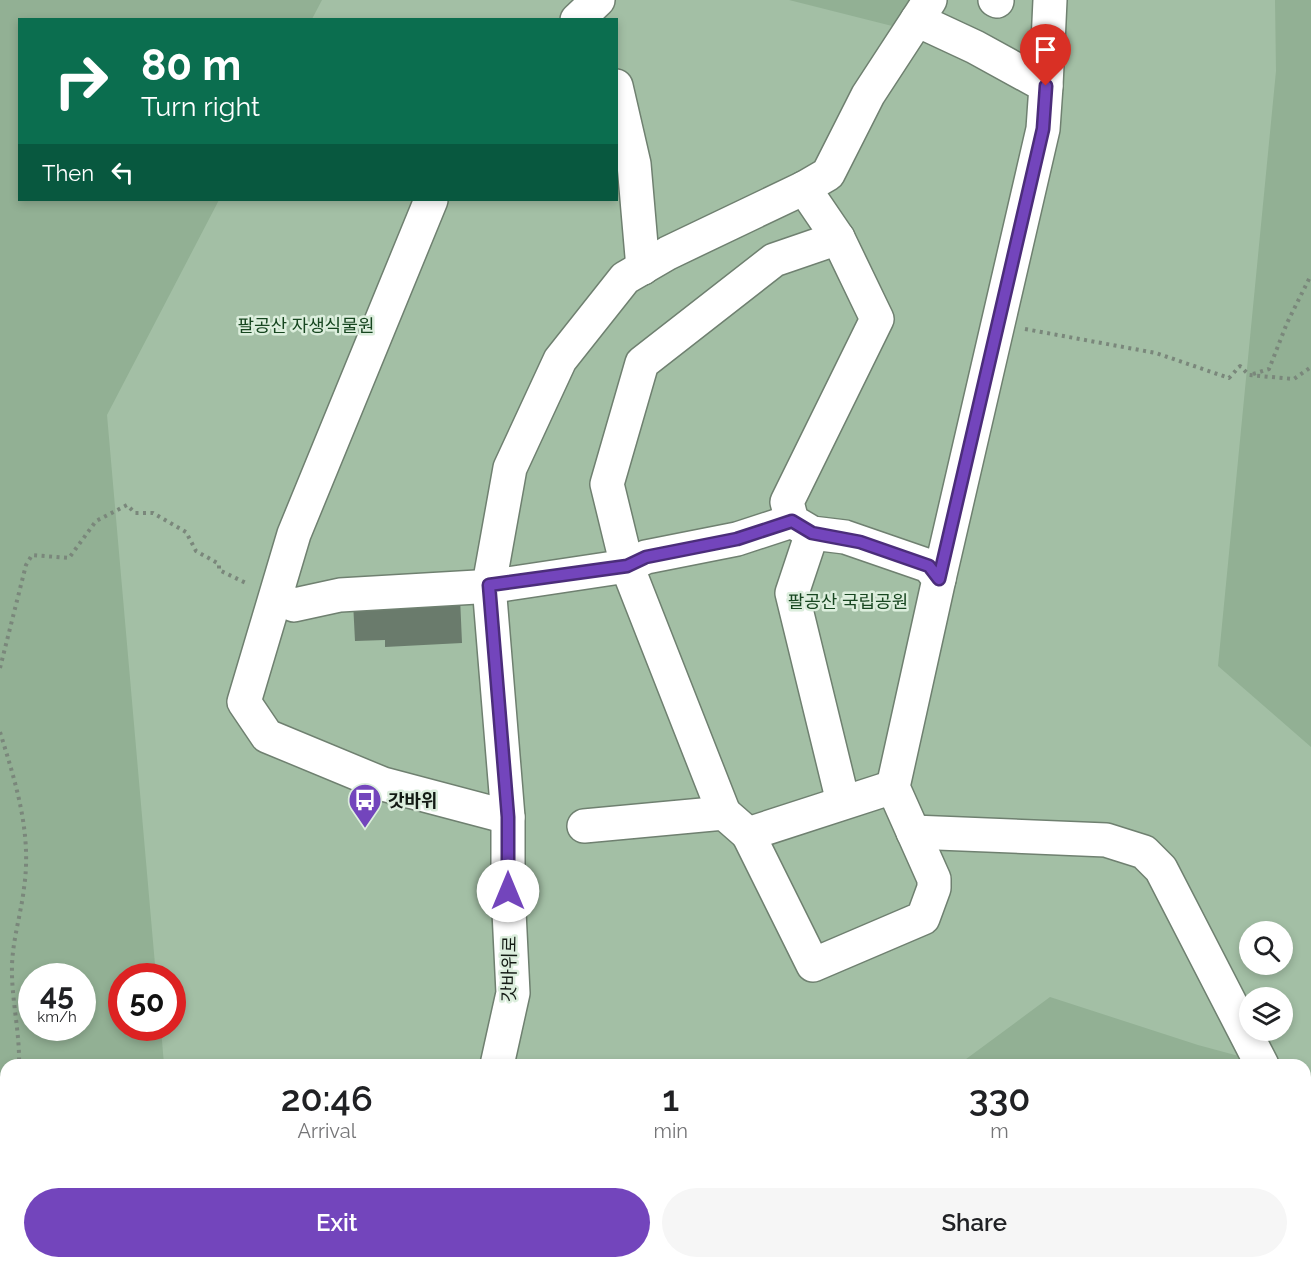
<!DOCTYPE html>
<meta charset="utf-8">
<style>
body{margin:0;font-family:Raleway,"Noto Sans KR",sans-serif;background:#f6f6f6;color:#202124;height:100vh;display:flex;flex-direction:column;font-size:22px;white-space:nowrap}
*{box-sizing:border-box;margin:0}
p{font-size:20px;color:#757577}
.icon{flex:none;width:33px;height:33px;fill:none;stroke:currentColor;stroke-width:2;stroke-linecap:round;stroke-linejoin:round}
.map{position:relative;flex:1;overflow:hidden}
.panel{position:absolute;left:0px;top:1059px;width:1311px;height:210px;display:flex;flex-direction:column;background:#fff;border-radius:18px 18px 0 0;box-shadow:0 3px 9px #0003}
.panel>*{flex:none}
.top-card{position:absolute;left:18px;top:18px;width:600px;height:183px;border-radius:0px;box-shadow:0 3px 9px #0003;background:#0b6e4f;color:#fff;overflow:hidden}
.fabs{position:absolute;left:1239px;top:921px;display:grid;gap:12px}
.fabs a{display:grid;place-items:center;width:54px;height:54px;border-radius:50%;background:#fff;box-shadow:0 3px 9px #0003;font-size:30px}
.speed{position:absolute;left:18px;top:963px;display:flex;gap:12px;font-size:30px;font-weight:700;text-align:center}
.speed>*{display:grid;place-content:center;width:78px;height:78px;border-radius:50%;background:#fff;box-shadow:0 3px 9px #0003;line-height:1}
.speed small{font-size:15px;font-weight:400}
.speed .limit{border:9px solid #d22;background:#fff;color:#111}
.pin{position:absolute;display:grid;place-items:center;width:51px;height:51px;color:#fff;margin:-62px -26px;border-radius:50% 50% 50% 0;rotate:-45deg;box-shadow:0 0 6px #0007}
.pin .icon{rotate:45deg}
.me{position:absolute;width:66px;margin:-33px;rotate:0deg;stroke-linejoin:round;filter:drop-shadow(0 0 4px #0008)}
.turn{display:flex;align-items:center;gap:21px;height:126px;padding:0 24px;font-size:27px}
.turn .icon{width:78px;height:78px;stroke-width:2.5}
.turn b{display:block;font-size:42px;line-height:51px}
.then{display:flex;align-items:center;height:57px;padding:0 24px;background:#0003;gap:12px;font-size:22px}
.eta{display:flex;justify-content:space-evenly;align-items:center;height:102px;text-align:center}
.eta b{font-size:36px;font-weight:600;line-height:42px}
.cta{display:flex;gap:12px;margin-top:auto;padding:12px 24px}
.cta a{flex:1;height:69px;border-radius:36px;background:#7345bc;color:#fff;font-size:24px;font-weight:600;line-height:69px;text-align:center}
.cta a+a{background:#f6f6f6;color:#202124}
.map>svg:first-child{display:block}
</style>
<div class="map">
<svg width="1311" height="1269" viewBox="0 0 1311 1269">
<rect width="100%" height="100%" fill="#dceedd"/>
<path fill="#a3bfa5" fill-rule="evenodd" d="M0,0H1311V1269H0ZM20,20H616V200H20ZM1250,932H1282V964H1250ZM32,976H82V1028H32ZM122,976H172V1028H122ZM1250,998H1282V1030H1250ZM6,1065H1305V1263H6Z"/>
<g fill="#92b094" fill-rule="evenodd">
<path d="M0,0H322L312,19L20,20V200H219L107,415L156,976H122V1028H161L164,1065H6V1263H102L99,1269H0ZM32,976H82V1028H32Z"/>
<polygon points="789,0 915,0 908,30"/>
<polygon points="1275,0 1311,0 1311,747 1218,666 1276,71"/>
<polygon points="1050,997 1198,1045 1272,1065 958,1065"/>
<polygon points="1305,1074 1311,1076 1311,1269 718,1269 721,1263 1305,1263"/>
</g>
<polygon fill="#6a7b6c" points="460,597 462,643 385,647 385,640 355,641 353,602"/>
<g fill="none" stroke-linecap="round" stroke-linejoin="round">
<g stroke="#6f8070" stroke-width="36">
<g id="minor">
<polyline points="995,0 997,1"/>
<polyline points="577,20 598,0"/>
<polyline points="917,20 975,47 1046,86 1043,129 939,579"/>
<polyline points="616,86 634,164 643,268"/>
<polyline points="1046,86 1050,0"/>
<polyline points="431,200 294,534 244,702 267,736 383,784 508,817"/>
<polyline points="812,533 792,593 843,802"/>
<polyline points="489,585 510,468 560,360 625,278 668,253 804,188 828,174 868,95 930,0"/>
<polyline points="276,597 294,605 340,595 494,586 627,566 646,557 737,539 792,521"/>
<polyline points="724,813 627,566 607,484 642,363 774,260 838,238"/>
<polyline points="584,826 724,813 748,834 893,787"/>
<polyline points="913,832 1106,840 1144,852 1161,869 1262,1065"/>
<polyline points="748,834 813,965 923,918 934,888 934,879 893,787 939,579 929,566 845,537 812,533 792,521 787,502 877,319 838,238 804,188"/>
</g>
</g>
<g stroke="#6f8070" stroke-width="36">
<g id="major">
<polyline points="489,585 508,817 508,891 513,993 497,1065"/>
<polyline points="414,1269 418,1263"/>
</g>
</g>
<g stroke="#7a877b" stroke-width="4" stroke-dasharray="3 4.5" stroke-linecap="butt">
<polyline points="1025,329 1156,353 1229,378 1240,366 1249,375 1294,379 1311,367"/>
<polyline points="1253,374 1269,369 1287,323 1311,275"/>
<polyline points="0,668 26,565 32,555 69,558 96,521 127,505 135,513 153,513 186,532 196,551 219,564 219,570 248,584"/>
<path d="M0,732C16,784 32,833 24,888C21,914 13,938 12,965C11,998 20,1032 19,1065"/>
<polyline points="0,1125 6,1094"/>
</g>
<use href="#minor" stroke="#fff" stroke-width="33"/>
<use href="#major" stroke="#fff" stroke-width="33"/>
</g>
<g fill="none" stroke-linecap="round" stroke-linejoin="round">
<g stroke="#4b2d7a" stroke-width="15">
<polyline id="route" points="508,891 508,817 489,585 627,566 646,557 737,539 792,521 812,533 860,542 929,566 939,579 1043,129 1046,86"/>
</g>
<use href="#route" stroke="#7345bc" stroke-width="10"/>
</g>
<defs>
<g id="bus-pin" transform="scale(1.725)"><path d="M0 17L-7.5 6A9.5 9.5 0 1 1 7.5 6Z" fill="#7345bc" stroke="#dceedd"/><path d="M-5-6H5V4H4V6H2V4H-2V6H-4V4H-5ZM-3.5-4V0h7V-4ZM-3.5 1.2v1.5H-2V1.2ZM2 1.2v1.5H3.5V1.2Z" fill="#fff"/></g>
</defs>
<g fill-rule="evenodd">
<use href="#bus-pin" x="365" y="800"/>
</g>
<g text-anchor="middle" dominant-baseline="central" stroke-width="5" stroke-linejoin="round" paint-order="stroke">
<g font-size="18" fill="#174620" stroke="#dceedd">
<text x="306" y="325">팔공산 자생식물원</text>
<text x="848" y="601">팔공산 국립공원</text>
</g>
<g font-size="18" font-weight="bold" fill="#131a14" stroke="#dceedd" text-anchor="start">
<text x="388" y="800">갓바위</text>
</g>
<g font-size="18" fill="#131a14" stroke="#dceedd">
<text transform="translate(509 969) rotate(-89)">갓바위로</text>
</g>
</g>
</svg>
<div class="fabs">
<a><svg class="icon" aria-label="search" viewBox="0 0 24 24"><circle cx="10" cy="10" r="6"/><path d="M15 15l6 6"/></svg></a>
<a><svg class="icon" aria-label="layers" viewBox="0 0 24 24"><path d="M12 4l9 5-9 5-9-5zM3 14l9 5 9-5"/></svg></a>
</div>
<div class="speed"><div>45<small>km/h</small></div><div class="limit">50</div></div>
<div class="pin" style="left:1046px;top:86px;background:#d93025"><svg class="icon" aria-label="arrive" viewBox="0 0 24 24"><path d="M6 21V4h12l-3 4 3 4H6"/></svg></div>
<svg class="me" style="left:508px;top:891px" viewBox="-20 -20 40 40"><circle r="19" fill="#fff"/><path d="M0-13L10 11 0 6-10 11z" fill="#7345bc"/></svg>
<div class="top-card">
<div class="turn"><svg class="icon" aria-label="right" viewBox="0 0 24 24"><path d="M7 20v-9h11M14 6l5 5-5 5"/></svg><div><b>80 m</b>Turn right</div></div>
<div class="then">Then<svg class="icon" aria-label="left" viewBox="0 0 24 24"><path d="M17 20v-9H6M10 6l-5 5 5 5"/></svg></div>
</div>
<section class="panel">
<div class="eta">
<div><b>20:46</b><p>Arrival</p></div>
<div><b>1</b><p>min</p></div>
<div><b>330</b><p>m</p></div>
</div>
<div class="cta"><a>Exit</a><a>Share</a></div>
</section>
</div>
